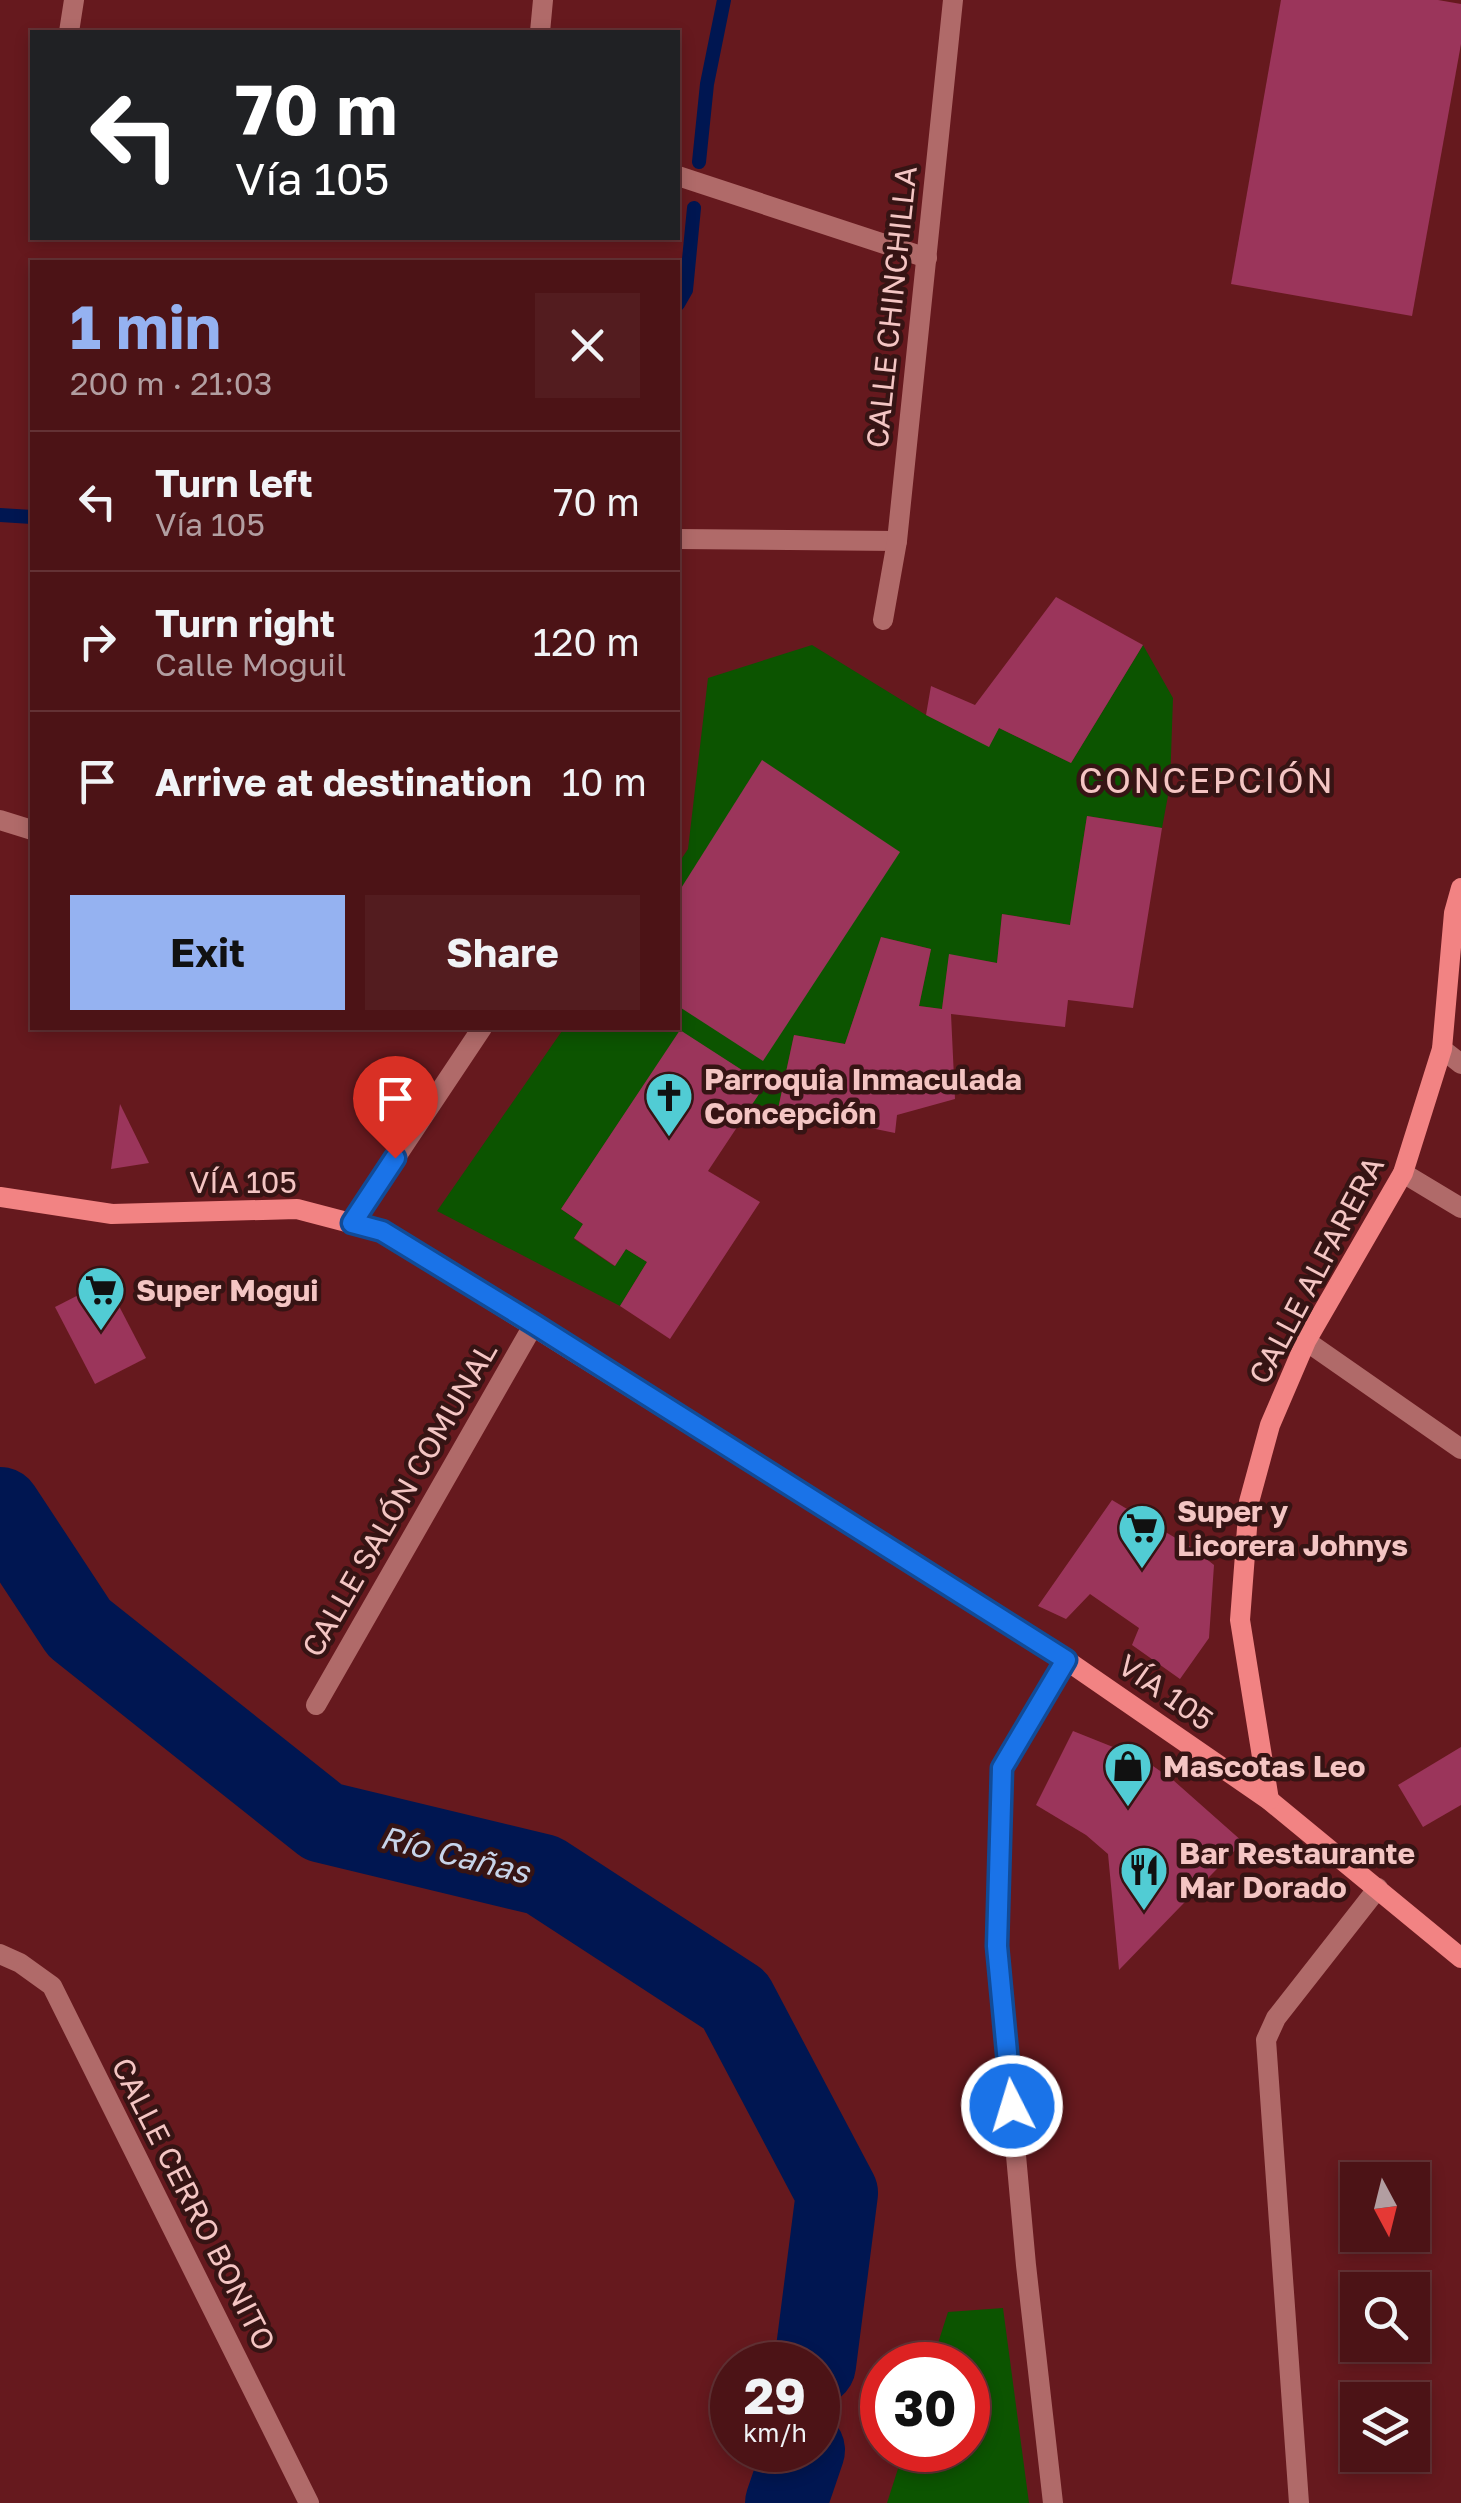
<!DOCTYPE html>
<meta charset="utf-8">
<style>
body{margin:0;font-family:"Golos Text",sans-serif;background:#531c1f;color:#f1f3f6;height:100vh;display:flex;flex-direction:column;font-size:38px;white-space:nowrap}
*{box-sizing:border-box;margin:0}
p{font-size:32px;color:#b29ea1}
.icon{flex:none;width:55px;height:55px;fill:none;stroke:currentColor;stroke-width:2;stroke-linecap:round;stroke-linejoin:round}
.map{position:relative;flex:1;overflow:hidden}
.drawer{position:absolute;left:30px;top:260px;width:650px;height:770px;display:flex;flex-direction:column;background:#4c1316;border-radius:0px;box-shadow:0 5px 15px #0003,0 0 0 2px #633235}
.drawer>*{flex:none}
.banner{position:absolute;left:30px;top:30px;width:650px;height:210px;border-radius:0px;box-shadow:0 5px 15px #0003,0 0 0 2px #633235;background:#202124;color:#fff;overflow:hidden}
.needle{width:65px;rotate:173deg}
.controls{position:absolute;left:1340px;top:2162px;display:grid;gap:20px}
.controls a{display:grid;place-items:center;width:90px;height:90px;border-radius:0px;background:#4c1316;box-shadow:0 5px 15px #0003,0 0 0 2px #633235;font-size:50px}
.speed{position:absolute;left:710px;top:2342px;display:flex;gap:20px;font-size:50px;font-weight:700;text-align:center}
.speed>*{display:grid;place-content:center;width:130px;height:130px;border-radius:50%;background:#4c1316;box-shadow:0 5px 15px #0003,0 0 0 2px #633235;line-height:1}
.speed small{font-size:25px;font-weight:400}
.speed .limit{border:15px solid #d22;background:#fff;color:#111}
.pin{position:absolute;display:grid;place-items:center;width:85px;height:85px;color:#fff;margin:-102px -42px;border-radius:50% 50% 50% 0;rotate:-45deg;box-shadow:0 0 10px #0007}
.pin .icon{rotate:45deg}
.me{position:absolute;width:110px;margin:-55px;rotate:355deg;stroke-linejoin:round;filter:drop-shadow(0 0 8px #0008)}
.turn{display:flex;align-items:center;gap:35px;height:210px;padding:0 40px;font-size:45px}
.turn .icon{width:130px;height:130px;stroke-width:2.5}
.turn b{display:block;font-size:70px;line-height:85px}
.round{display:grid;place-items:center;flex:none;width:105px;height:105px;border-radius:0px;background:#531c1f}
.headline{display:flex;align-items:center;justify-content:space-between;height:170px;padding:0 40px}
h1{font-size:60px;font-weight:700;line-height:75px;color:#95b2f1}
.button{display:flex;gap:20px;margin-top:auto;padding:20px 40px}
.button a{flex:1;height:115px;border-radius:0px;background:#95b2f1;color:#111;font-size:40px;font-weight:700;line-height:115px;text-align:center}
.button a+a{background:#531c1f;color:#f1f3f6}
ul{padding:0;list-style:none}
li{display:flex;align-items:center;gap:30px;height:140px;padding:0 40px;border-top:2px solid #633235}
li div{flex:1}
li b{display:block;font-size:38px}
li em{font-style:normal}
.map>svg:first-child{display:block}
</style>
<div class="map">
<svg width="1461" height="2503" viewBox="0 0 1461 2503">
<rect width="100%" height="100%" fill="#66191e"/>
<g fill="#0c5400">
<polygon points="812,645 926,715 988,746 999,728 1071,763 1143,645 1173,698 1170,785 1162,828 1087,816 1070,925 1002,914 997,963 949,955 942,1009 919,1006 931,949 881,937 845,1044 794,1035 778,1109 752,1104 765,1085 680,1031 561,1209 583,1224 574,1239 614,1266 626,1249 647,1262 620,1306 437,1211 564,1028 678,1028 678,864 688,849 708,678"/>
<polygon points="1003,2308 1029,2503 887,2503 904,2450 968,2450 968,2365 931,2365 948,2312"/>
</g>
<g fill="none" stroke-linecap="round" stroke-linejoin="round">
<g stroke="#001651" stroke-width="14">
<polyline points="699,162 707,84 724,0"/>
<polyline points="678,304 686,290 694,208"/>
<polyline points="0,515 32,517"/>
</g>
<g stroke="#001651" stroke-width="82">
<polyline points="0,1508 79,1628 323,1822 543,1875 735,2000 837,2193 815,2365"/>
<polyline points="786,2503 804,2450"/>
</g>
</g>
<g fill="#9b355b">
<polygon points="1281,0 1438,0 1461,4 1461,44 1412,316 1231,284"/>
<polygon points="1056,597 1143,645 1071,763 999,728 989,747 926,715 931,686 975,705"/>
<polygon points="762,760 900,852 763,1061 678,1006 678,893"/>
<polygon points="1087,816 1162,828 1133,1008 1068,1000 1065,1027 951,1014 955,1099 897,1115 895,1133 778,1109 794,1035 845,1044 881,937 931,949 919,1006 942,1009 949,954 997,963 1002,914 1070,925"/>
<polygon points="680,1030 765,1085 708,1171 760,1202 670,1339 620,1306 647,1262 626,1249 615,1266 574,1238 583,1224 561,1209"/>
<polygon points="120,1104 149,1163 111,1169"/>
<polygon points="106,1281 146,1358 95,1384 55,1307"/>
<polygon points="1112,1500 1194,1549 1214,1565 1209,1638 1180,1679 1132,1645 1139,1628 1090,1594 1066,1619 1038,1606"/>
<polygon points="1073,1731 1143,1759 1173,1780 1243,1842 1119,1970 1108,1854 1086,1835 1036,1805"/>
<polygon points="1461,1747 1461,1805 1423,1827 1398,1785"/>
</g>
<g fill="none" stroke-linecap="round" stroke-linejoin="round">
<g stroke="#b06a69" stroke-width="20">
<polyline points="678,539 897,541"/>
<polyline points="1442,1049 1461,1064"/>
<polyline points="1403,1173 1461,1208"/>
<polyline points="352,1223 482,1028"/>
<polyline points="1306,1341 1461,1449"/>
</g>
<g stroke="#b06a69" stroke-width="20">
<polyline points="69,32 74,0"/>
<polyline points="540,32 543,0"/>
<polyline points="678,176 927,258"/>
<polyline points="883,620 897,541 953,0"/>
<polyline points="0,820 32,830"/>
<polyline points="316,1705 534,1324"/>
<polyline points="0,1954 20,1963 52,1986 309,2503"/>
<polyline points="1053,2503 1026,2265 997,1947 1002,1768 1066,1660"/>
<polyline points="1299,2503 1266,2040 1276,2018 1378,1888"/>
</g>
<g stroke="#f28383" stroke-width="20">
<polyline points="0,1197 112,1214 297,1209 381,1231 1066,1660 1269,1800 1461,1958"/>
<polyline points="1269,1800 1240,1620 1249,1502 1270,1425 1306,1341 1403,1173 1442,1049 1454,913 1461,888"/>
</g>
</g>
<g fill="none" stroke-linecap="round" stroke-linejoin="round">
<g stroke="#114b97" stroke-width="25">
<polyline id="route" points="395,1158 352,1223 382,1231 534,1324 1066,1660 1002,1768 997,1946 1012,2106"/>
</g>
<use href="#route" stroke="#1a73e8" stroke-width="18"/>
</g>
<defs>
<g id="church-pin" transform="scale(2.5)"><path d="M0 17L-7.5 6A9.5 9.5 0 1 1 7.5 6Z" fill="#51ccd4" stroke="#361414"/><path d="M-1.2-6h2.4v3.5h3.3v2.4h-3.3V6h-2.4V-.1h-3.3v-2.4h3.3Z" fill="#111"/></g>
<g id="supermarket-pin" transform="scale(2.5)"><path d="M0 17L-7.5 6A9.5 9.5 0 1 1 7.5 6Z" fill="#51ccd4" stroke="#361414"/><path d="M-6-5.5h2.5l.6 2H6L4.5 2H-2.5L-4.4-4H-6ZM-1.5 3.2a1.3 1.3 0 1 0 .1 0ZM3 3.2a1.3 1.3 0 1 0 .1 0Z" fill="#111"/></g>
<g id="shop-pin" transform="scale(2.5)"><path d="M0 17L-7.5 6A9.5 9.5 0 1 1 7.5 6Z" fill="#51ccd4" stroke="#361414"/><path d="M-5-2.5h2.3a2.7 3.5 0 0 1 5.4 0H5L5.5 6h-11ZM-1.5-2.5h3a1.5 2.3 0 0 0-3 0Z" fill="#111"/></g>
<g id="restaurant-pin" transform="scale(2.5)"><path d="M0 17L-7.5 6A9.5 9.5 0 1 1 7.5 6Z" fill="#51ccd4" stroke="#361414"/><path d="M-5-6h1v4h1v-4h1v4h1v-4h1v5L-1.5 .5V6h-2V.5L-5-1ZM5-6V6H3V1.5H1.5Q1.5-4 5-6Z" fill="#111"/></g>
</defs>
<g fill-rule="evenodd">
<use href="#church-pin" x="669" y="1096"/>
<use href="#supermarket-pin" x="101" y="1290"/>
<use href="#supermarket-pin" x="1142" y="1528"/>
<use href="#shop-pin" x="1128" y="1766"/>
<use href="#restaurant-pin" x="1144" y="1870"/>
</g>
<g text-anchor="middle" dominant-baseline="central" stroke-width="9" stroke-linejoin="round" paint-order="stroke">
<g font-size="30" fill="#f4c5c3" stroke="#361414">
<text transform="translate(891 307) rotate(-84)">CALLE CHINCHILLA</text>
<text x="243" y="1182">VÍA 105</text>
<text transform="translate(1316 1270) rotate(-62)">CALLE ALFARERA</text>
<text transform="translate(399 1499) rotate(-60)">CALLE SALÓN COMUNAL</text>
<text transform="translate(1166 1692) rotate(35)">VÍA 105</text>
<text transform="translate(194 2204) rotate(63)">CALLE CERRO BONITO</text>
</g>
<g font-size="30" font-weight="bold" fill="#f4c5c3" stroke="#361414" text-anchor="start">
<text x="704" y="1079">Parroquia Inmaculada<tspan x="704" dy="34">Concepción</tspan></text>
<text x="136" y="1290">Super Mogui</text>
<text x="1177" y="1511">Super y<tspan x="1177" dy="34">Licorera Johnys</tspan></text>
<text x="1163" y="1766">Mascotas Leo</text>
<text x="1179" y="1853">Bar Restaurante<tspan x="1179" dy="34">Mar Dorado</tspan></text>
</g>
<g font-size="32" font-style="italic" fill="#c7d4ea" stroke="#361414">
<text transform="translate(455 1854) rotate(14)">Río Cañas</text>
</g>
<g font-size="35" letter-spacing="2.5" fill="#f4c5c3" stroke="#361414">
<text x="1207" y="780">CONCEPCIÓN</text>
</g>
</g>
</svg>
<div class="controls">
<a><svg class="needle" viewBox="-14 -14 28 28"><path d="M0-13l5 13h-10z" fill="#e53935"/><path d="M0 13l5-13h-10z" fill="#b29ea1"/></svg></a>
<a><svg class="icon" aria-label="search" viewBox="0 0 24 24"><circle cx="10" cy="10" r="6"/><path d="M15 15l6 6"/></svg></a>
<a><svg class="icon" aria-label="layers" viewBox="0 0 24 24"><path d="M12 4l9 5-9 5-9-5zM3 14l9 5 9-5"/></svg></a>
</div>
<div class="speed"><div>29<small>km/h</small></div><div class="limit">30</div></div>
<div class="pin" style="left:395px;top:1158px;background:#d93025"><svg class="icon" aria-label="arrive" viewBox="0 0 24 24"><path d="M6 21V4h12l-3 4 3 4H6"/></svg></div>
<svg class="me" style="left:1012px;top:2106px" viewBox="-20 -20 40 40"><circle r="17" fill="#1a73e8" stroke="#fff" stroke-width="3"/><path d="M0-11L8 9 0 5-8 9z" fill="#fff"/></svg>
<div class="banner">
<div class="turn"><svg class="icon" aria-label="left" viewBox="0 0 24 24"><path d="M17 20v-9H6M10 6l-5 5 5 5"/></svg><div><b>70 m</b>Vía 105</div></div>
</div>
<section class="drawer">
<div class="headline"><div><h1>1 min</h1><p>200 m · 21:03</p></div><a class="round"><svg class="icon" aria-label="close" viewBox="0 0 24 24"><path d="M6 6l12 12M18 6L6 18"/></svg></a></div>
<ul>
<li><svg class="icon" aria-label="left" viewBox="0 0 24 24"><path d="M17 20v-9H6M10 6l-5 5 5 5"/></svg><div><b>Turn left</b><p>Vía 105</p></div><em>70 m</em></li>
<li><svg class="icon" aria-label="right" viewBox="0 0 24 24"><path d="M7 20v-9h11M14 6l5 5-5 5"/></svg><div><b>Turn right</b><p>Calle Moguil</p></div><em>120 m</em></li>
<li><svg class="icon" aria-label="arrive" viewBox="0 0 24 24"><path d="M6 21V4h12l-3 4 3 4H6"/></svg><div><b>Arrive at destination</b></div><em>10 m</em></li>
</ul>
<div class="button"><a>Exit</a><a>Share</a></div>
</section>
</div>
